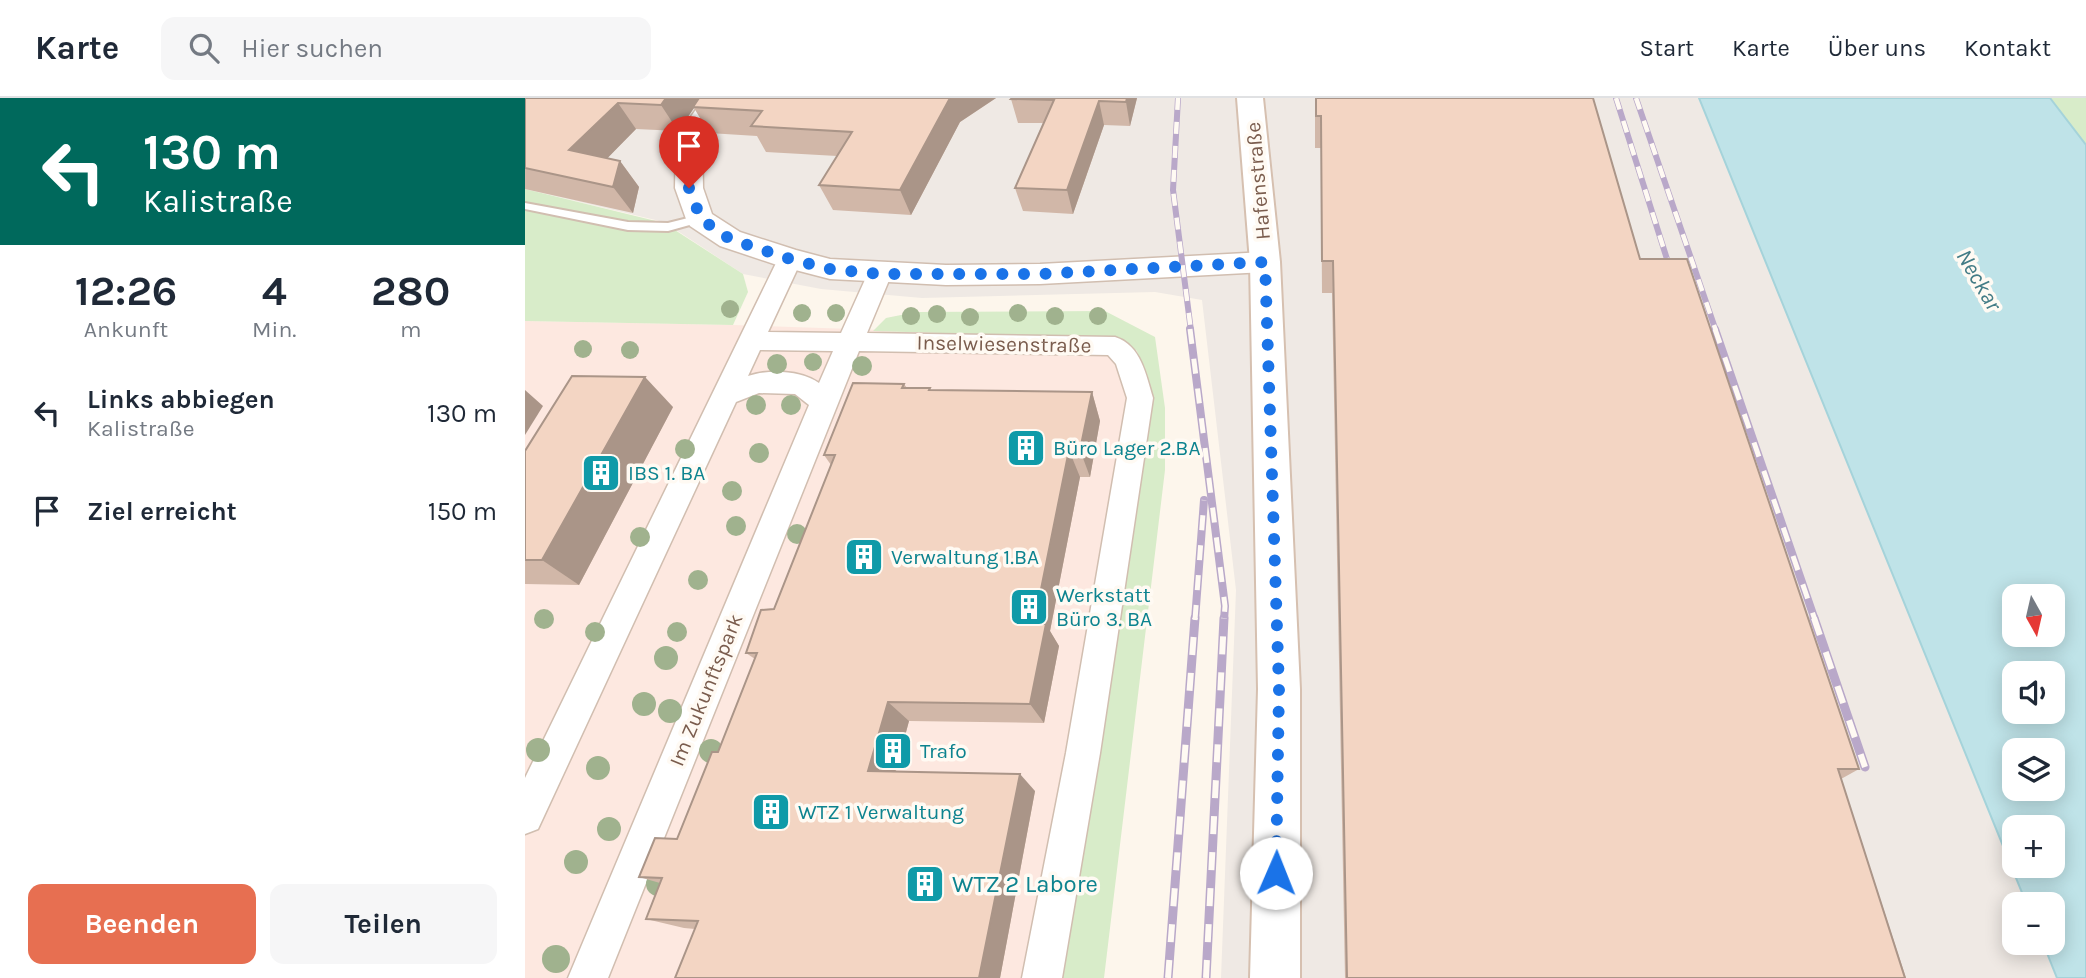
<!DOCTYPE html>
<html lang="de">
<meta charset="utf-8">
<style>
body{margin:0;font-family:Karla,sans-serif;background:#f6f6f7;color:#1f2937;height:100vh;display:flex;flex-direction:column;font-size:26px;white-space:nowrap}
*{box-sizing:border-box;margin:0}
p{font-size:23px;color:#747a83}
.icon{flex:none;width:38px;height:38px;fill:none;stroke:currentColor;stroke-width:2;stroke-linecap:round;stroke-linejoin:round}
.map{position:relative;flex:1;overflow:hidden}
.drawer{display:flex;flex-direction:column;background:#fff;width:525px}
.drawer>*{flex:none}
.hud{background:#00695c;color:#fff;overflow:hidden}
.needle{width:46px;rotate:172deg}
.controls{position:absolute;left:1477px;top:486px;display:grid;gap:14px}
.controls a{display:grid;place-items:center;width:63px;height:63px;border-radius:14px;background:#fff;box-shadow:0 4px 18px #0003;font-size:35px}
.pin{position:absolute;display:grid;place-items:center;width:60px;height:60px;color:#fff;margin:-72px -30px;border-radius:50% 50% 50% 0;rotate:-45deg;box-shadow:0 0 7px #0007}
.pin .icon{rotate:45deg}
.me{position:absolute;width:77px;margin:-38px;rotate:1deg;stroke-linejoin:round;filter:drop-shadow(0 0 5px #0008)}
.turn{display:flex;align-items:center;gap:24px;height:147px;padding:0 28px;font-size:32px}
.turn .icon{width:91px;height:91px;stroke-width:2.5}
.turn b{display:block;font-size:49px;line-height:60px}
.eta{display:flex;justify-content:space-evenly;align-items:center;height:119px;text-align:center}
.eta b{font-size:42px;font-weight:700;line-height:49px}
.action{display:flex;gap:14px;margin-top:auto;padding:14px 28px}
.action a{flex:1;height:80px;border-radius:14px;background:#e76f51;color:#fff;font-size:28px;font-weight:700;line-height:80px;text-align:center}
.action a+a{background:#f6f6f7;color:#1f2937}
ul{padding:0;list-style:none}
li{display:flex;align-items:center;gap:21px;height:98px;padding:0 28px}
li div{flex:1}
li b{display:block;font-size:26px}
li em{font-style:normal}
header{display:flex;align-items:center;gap:42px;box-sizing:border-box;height:98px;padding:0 35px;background:#fff;border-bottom:2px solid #e0e1e3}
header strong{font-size:33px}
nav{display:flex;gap:38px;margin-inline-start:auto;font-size:24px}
.search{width:490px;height:63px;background:#f6f6f7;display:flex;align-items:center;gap:18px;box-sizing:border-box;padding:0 24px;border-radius:14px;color:#747a83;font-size:26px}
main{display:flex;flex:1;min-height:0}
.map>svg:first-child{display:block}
</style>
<header>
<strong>Karte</strong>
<div class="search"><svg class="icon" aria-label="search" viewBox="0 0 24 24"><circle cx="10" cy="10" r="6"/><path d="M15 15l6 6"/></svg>Hier suchen</div>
<nav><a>Start</a><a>Karte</a><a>Über uns</a><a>Kontakt</a></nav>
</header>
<main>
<section class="drawer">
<div class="hud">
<div class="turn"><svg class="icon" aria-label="left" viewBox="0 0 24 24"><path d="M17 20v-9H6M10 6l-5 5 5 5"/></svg><div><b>130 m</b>Kalistraße</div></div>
</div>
<div class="eta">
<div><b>12:26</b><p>Ankunft</p></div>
<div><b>4</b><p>Min.</p></div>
<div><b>280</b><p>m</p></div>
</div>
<ul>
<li><svg class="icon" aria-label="left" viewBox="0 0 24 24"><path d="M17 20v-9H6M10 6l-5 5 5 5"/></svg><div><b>Links abbiegen</b><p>Kalistraße</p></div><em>130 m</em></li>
<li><svg class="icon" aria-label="arrive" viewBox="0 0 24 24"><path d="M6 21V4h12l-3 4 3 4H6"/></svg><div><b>Ziel erreicht</b></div><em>150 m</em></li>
</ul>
<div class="action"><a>Beenden</a><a>Teilen</a></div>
</section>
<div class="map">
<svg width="1561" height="880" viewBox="0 0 1561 880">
<rect width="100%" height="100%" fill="#fdf6ec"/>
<polygon fill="#fde8e0" points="0,223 208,227 593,240 612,253 620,301 616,352 537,880 0,880"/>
<polygon fill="#efe9e4" points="0,0 1174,0 1502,807 1489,807 1489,845 1518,845 1532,880 696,880 711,492 677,202 630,194 397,200 296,191 218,176 139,124 0,91"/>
<g fill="#d8ecc9">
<polygon points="1525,0 1561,0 1561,47"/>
<polygon points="0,91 139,125 218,176 223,194 208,227 0,223"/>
<polygon points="580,213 630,239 640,310 640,372 579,880 537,880 616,352 620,301 612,253 593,240 348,233 361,220 391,214"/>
</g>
<path fill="#bfe3e8" stroke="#a5d3da" stroke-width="2" fill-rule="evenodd" d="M1174,0H1525L1561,47V880H1532L1518,845H1528V807H1502ZM1489,499H1528V537H1489ZM1489,576H1528V614H1489ZM1489,653H1528V691H1489ZM1489,730H1528V768H1489Z"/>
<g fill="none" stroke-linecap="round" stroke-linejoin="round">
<g stroke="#d1beb0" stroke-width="4">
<polygon id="service" points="0,105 103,124 143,125 175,117 180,121 179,123 143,133 103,132 0,111"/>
</g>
<g stroke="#d1beb0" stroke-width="3">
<path id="minor" d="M265,153L273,155L277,161L243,234L316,235L343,175L346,169L355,167L364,169L367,175L342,235L590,239C616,247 621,277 628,300L575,655L537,880H497L541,655L602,300L591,266L583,257L334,253L83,880H43L284,307L270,296L234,295L211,304L13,731L0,736V680L253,161L257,155ZM235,252L308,253L294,285C276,272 243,271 223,278Z"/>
</g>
<g stroke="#d1beb0" stroke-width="3">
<polygon id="tertiary" points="179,0 205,0 177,40 178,90 187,116 215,134 271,152 305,161 421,167 515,166 740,154 750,157 755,164 750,171 740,174 515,186 421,187 305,181 255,168 195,148 165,128 161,121 150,90 151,40"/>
</g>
<g stroke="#d6c0b0" stroke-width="4">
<polygon id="secondary" points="712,0 738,0 755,164 775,591 775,880 725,880 733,591 725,164"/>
</g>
<use href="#service" fill="#fff" fill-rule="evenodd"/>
<use href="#minor" fill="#fff" fill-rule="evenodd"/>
<use href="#tertiary" fill="#fff" fill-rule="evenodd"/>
<use href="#secondary" fill="#fff" fill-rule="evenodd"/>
<g stroke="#b9a8c9" stroke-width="6">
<g id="rail-far2">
<polyline points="653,0 648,92 666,233"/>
<polyline points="1091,0 1148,180"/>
<polyline points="1111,0 1191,233"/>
</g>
</g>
<g stroke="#b9a8c9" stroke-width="8">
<g id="rail-far1">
<polyline points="665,231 700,508 699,522"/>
<polyline points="1190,231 1290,522"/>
<polyline points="670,522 679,402"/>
</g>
</g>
<g stroke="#b9a8c9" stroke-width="9">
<g id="rail">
<polyline points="1289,520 1340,669"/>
<polyline points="643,880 670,520"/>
<polyline points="681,880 699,520"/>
</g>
</g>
<use href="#rail-far2" stroke="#fffaf3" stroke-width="4.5" stroke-dasharray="12" stroke-linecap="butt"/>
<use href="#rail-far1" stroke="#fffaf3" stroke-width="5" stroke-dasharray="15" stroke-linecap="butt"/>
<use href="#rail" stroke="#fffaf3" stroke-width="6" stroke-dasharray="18" stroke-linecap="butt"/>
</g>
<g fill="#a0b28e">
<circle cx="205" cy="211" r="9"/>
<circle cx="277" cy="215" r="9"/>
<circle cx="311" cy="215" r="9"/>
<circle cx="493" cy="215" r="9"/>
<circle cx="412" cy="216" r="9"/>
<circle cx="386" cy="218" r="9"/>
<circle cx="530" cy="218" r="9"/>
<circle cx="573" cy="218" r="9"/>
<circle cx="445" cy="219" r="9"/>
<circle cx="58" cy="251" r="9"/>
<circle cx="105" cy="252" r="9"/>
<circle cx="288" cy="264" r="9"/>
<circle cx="252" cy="266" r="10"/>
<circle cx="337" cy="268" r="10"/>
<circle cx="231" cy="307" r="10"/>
<circle cx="266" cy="307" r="10"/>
<circle cx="160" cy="351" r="10"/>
<circle cx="234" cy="355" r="10"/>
<circle cx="207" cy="393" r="10"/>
<circle cx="211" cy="428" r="10"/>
<circle cx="272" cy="436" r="10"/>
<circle cx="115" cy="439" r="10"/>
<circle cx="173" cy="482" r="10"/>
<circle cx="19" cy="521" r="10"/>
<circle cx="70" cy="534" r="10"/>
<circle cx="152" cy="534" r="10"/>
<circle cx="141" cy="560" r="12"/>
<circle cx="119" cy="606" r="12"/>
<circle cx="145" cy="613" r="12"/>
<circle cx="13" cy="652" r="12"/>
<circle cx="186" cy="653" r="12"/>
<circle cx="73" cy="670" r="12"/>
<circle cx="84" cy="731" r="12"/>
<circle cx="51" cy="764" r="12"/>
<circle cx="133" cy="786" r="12"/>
<circle cx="31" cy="861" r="14"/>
</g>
<g fill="#d1b7a8">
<polygon points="0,0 471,0 435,24 386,117 308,112 294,87 312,58 241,54 232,38 184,35 169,10 153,33 111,31 82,60 95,63 114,89 108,115 0,91"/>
<polygon points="612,0 605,28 579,27 548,116 498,113 490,90 518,25 493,25 486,1"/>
<polygon points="790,0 1115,161 1334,671 1316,681 1381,880 820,880 807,195 797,195 796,50 790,50"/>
<polygon points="379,286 382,290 406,292 567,294 575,323 565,379 555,379 525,533 534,548 519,625 384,623 371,673 510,693 475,880 150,880 170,831 159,830 121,821 135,785 114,779 152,741 193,654 230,561 221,555 249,511 306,367 299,357"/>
<polygon points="148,309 54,487 0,486 0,353"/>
</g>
<g fill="#aa9588">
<polygon points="141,0 176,0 168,9 169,10 153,33 136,7"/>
<polygon points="425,0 471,0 435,24 386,117 375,92"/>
<polygon points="602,0 612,0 605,28 601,4"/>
<polygon points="574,3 579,27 548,116 542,92"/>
<polygon points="93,5 111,31 65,78 44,52"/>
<polygon points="95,63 114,89 108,115 88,89"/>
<polygon points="120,279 148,309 54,487 17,462"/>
<polygon points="0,292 18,308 0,337"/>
<polygon points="567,294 575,323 565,379 555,352"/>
<polygon points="544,352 555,379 525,533 534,548 519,625 505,606 509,526"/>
<polygon points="363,604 384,623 366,689 343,673"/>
<polygon points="495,676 510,693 475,880 454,880"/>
</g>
<g fill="#f3d5c3" stroke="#aa9588" stroke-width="2">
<polygon points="0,0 141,0 136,7 93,5 44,52 95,63 88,89 0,70"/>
<polygon points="174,0 425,0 375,92 294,87 327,34 226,28 237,13 168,9"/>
<polygon points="487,0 602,0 601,4 574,3 542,92 490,90 529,2 486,1"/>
<polygon points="791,0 1068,0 1115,161 1162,161 1334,671 1313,671 1380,880 822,880 808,163 797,163 796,18 791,18"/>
<polygon points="47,278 120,279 17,462 0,462 0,353"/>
<polygon points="328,285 379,286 377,290 405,290 404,292 567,294 555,352 544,352 509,526 521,526 505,606 363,604 343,673 495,676 454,880 150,880 173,823 121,821 137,780 114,779 130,740 152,741 187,654 193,654 232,555 221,555 236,512 249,511 310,357 299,357"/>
</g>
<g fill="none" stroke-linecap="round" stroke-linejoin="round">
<polyline stroke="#1a73e8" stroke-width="12" stroke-dasharray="0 21.6" points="164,90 176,121 205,141 265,161 305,171 355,176 515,176 740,164 754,591 751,775"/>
</g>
<defs>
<g id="building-square" transform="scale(2.0125)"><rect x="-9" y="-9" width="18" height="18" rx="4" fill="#0f9aa8" stroke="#fffaf3"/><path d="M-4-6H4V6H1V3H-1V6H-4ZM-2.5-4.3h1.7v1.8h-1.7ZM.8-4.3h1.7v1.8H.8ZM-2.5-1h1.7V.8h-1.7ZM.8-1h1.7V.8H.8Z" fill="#fff"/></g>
</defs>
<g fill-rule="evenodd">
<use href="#building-square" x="501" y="350"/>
<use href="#building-square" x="76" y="375"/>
<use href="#building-square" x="339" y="459"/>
<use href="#building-square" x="504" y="509"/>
<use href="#building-square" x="368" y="653"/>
<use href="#building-square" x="246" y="714"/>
<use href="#building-square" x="400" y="786"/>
</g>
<g text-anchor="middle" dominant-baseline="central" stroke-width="7" stroke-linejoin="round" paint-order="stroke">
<g font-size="21" fill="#7a5c4d" stroke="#fffaf3">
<text transform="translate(733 83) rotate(-95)">Hafenstraße</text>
<text transform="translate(479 246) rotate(1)">Inselwiesenstraße</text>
<text transform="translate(181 592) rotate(-68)">Im Zukunftspark</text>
</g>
<g font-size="21" fill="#0d838f" stroke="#fffaf3" text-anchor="start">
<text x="528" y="350">Büro Lager 2.BA</text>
<text x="103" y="375">IBS 1. BA</text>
<text x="366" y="459">Verwaltung 1.BA</text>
<text x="531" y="497">Werkstatt<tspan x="531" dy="24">Büro 3. BA</tspan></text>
<text x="395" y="653">Trafo</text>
<text x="273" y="714">WTZ 1 Verwaltung</text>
</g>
<g font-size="23" font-style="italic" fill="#437c86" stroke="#fffaf3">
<text transform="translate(1454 182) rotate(60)">Neckar</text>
</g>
<g font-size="24" fill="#0d838f" stroke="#fffaf3" text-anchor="start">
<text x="427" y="786">WTZ 2 Labore</text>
</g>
</g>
</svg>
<div class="controls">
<a><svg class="needle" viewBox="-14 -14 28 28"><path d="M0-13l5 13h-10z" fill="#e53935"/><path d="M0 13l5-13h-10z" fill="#747a83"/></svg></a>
<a><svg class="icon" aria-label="sound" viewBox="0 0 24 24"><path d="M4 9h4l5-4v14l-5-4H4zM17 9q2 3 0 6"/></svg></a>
<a><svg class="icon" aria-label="layers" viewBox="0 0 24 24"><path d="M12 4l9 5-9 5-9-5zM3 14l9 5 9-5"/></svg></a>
<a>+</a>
<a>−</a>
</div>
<div class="pin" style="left:164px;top:90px;background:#d93025"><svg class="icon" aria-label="arrive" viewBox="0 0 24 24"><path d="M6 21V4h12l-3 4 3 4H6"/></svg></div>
<svg class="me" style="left:751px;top:775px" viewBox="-20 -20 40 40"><circle r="19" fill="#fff"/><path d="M0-13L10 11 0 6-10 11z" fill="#1a73e8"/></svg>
</div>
</main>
